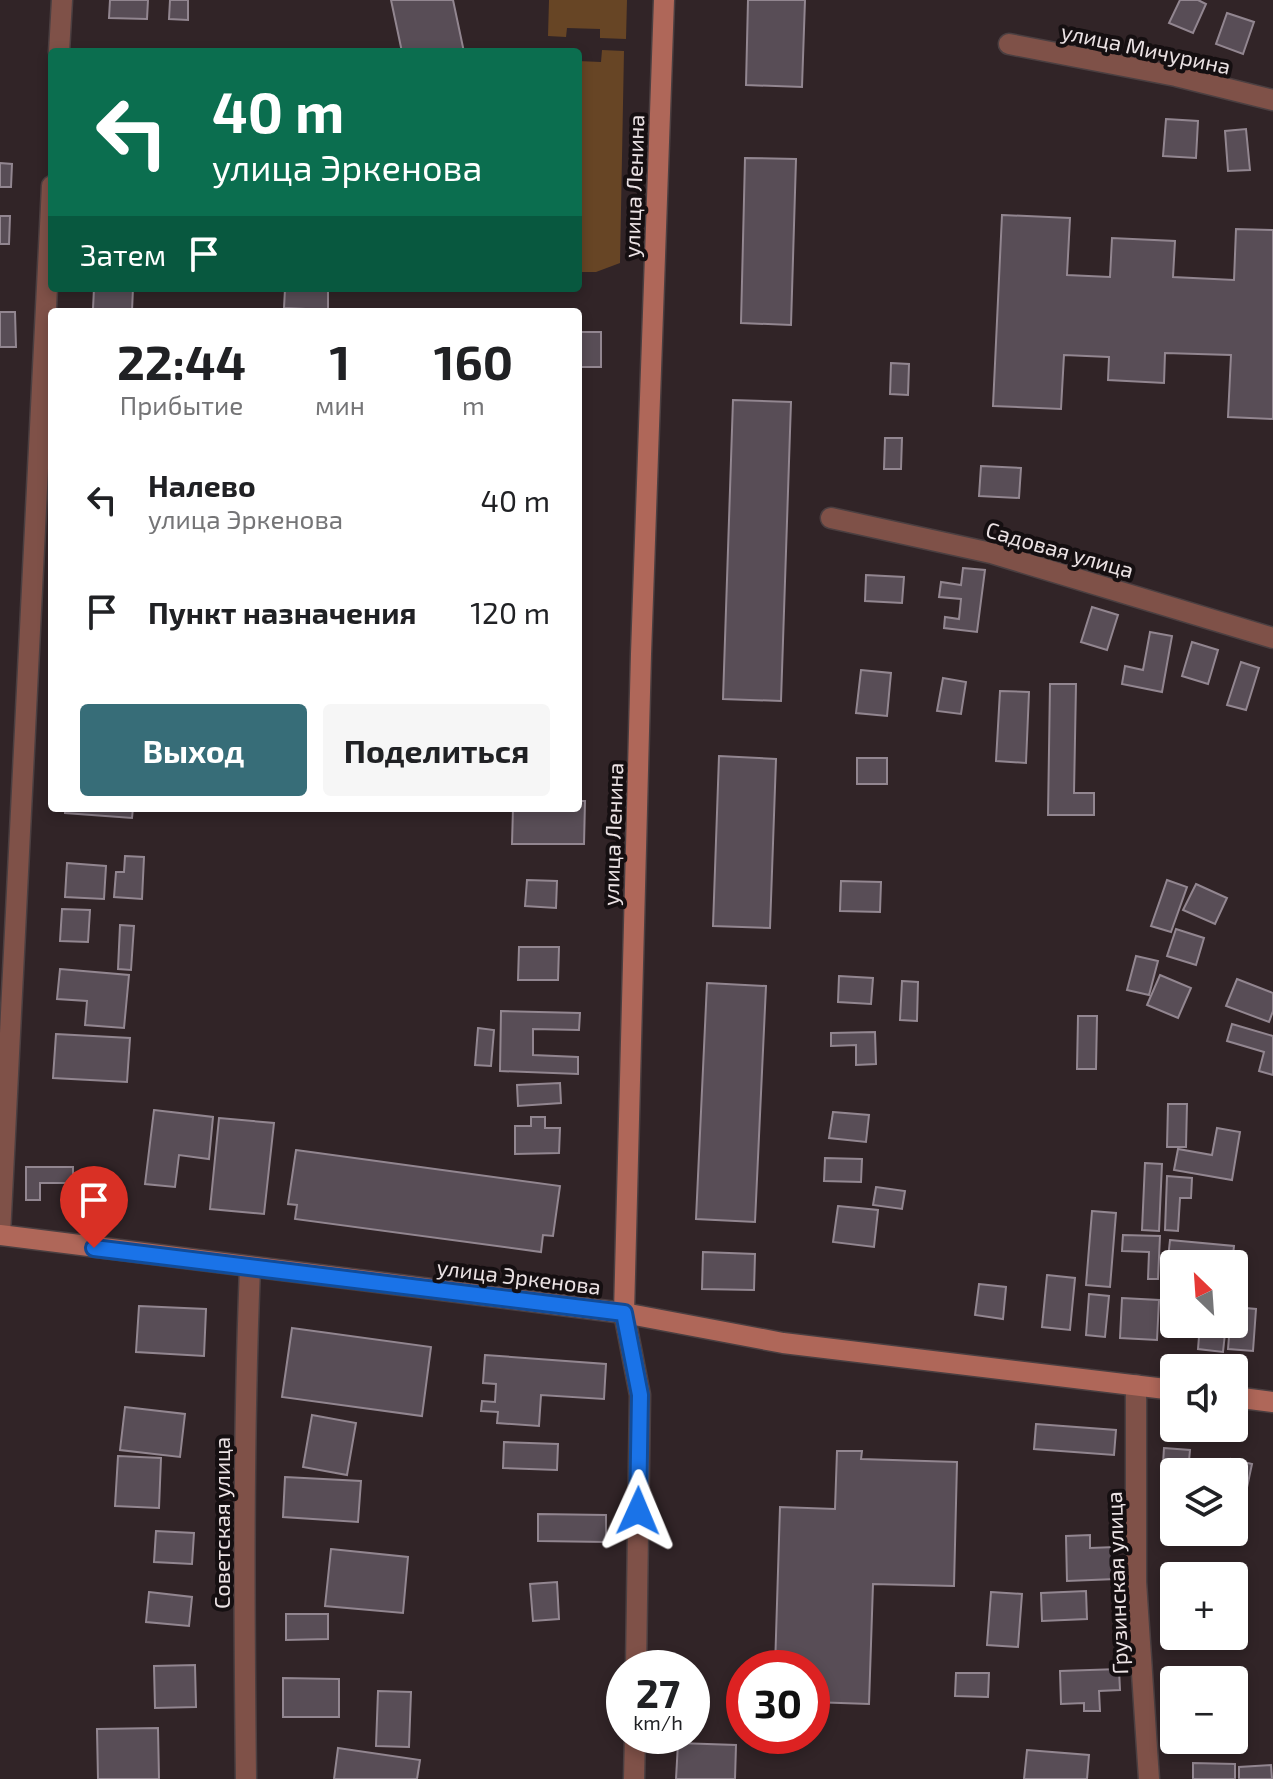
<!DOCTYPE html>
<html lang="ru">
<meta charset="utf-8">
<style>
body{margin:0;font-family:"Exo 2",sans-serif;background:#f6f6f6;color:#202124;height:100vh;display:flex;flex-direction:column;font-size:30px;white-space:nowrap}
*{box-sizing:border-box;margin:0}
p{font-size:26px;color:#757577}
.icon{flex:none;width:44px;height:44px;fill:none;stroke:currentColor;stroke-width:2;stroke-linecap:round;stroke-linejoin:round}
.map{position:relative;flex:1;overflow:hidden}
.side{position:absolute;left:48px;top:308px;width:534px;height:504px;display:flex;flex-direction:column;background:#fff;border-radius:8px;box-shadow:0 4px 12px #0003}
.side>*{flex:none}
.banner{position:absolute;left:48px;top:48px;width:534px;height:244px;border-radius:8px;box-shadow:0 4px 12px #0003;background:#0b6e4f;color:#fff;overflow:hidden}
.needle{width:52px;rotate:335deg}
.tools{position:absolute;left:1160px;top:1250px;display:grid;gap:16px}
.tools a{display:grid;place-items:center;width:88px;height:88px;border-radius:8px;background:#fff;box-shadow:0 4px 12px #0003;font-size:40px}
.speed{position:absolute;left:606px;top:1650px;display:flex;gap:16px;font-size:40px;font-weight:700;text-align:center}
.speed>*{display:grid;place-content:center;width:104px;height:104px;border-radius:50%;background:#fff;box-shadow:0 4px 12px #0003;line-height:1}
.speed small{font-size:20px;font-weight:400}
.speed .limit{border:12px solid #d22;background:#fff;color:#111}
.pin{position:absolute;display:grid;place-items:center;width:68px;height:68px;color:#fff;margin:-82px -34px;border-radius:50% 50% 50% 0;rotate:-45deg;box-shadow:0 0 8px #0007}
.pin .icon{rotate:45deg}
.me{position:absolute;width:88px;margin:-44px;rotate:1deg;stroke-linejoin:round;filter:drop-shadow(0 0 6px #0008)}
.turn{display:flex;align-items:center;gap:28px;height:168px;padding:0 32px;font-size:36px}
.turn .icon{width:104px;height:104px;stroke-width:2.5}
.turn b{display:block;font-size:56px;line-height:68px}
.then{display:flex;align-items:center;height:76px;padding:0 32px;background:#0003;gap:16px;font-size:30px}
.eta{display:flex;justify-content:space-evenly;align-items:center;height:136px;text-align:center}
.eta b{font-size:48px;font-weight:700;line-height:56px}
.primary-button{display:flex;gap:16px;margin-top:auto;padding:16px 32px}
.primary-button a{flex:1;height:92px;border-radius:8px;background:#376d78;color:#fff;font-size:32px;font-weight:700;line-height:92px;text-align:center}
.primary-button a+a{background:#f6f6f6;color:#202124}
ul{padding:0;list-style:none}
li{display:flex;align-items:center;gap:24px;height:112px;padding:0 32px}
li div{flex:1}
li b{display:block;font-size:30px}
li em{font-style:normal}
.map>svg:first-child{display:block}
</style>
<div class="map">
<svg width="1273" height="1779" viewBox="0 0 1273 1779">
<rect width="100%" height="100%" fill="#312427"/>
<g fill="#674525">
<polygon points="549,0 627,0 626,39 600,38 600,29 567,28 566,37 548,36"/>
<polygon points="602,50 624,51 620,263 596,272 578,272 578,61 601,62"/>
</g>
<g fill="#584d56" stroke="#928690" stroke-width="2">
<polygon points="110,0 148,0 147,19 109,18"/>
<polygon points="170,0 188,0 188,20 169,19"/>
<polygon points="391,0 453,0 464,52 402,52"/>
<polygon points="748,0 805,0 802,87 746,85"/>
<polygon points="1180,0 1198,0 1206,4 1193,33 1169,23"/>
<polygon points="1227,13 1254,22 1243,54 1216,44"/>
<polygon points="1166,119 1198,121 1196,158 1163,156"/>
<polygon points="1246,129 1250,170 1228,171 1225,131"/>
<polygon points="745,158 796,159 791,325 741,323"/>
<polygon points="0,163 12,164 11,187 0,187"/>
<polygon points="1002,215 1070,218 1067,275 1110,277 1112,238 1175,241 1173,277 1234,280 1236,229 1273,230 1273,419 1228,417 1231,355 1165,353 1164,383 1108,380 1109,357 1064,355 1061,409 993,406"/>
<polygon points="0,216 10,216 9,244 0,244"/>
<polygon points="94,288 133,288 132,311 93,309"/>
<polygon points="285,289 328,290 328,310 284,308"/>
<polygon points="0,312 15,312 16,347 0,347"/>
<rect x="578" y="332" width="23" height="35"/>
<polygon points="891,363 909,364 908,395 890,394"/>
<polygon points="733,400 791,402 781,701 723,699"/>
<polygon points="885,438 902,438 901,469 884,469"/>
<polygon points="981,466 1021,468 1019,498 979,496"/>
<polygon points="963,568 985,570 977,632 944,628 945,617 959,619 961,599 939,597 941,582 961,585"/>
<polygon points="866,575 904,577 902,603 865,601"/>
<polygon points="1092,607 1118,615 1107,650 1081,642"/>
<polygon points="1150,632 1172,636 1162,692 1122,684 1125,666 1143,670"/>
<polygon points="1192,642 1218,650 1208,684 1182,676"/>
<polygon points="1241,662 1259,668 1246,710 1227,705"/>
<polygon points="861,670 891,673 887,716 856,713"/>
<polygon points="943,678 966,682 961,714 937,711"/>
<polygon points="1050,684 1076,684 1074,793 1094,793 1094,815 1048,815"/>
<polygon points="1000,691 1029,692 1026,763 996,761"/>
<polygon points="719,756 776,759 770,928 713,926"/>
<rect x="857" y="758" width="30" height="26"/>
<polygon points="578,801 585,801 584,844 512,844 513,808 578,808"/>
<polygon points="65,808 133,808 132,818 65,813"/>
<polygon points="125,856 144,857 142,899 114,897 116,872 124,872"/>
<polygon points="67,863 106,866 104,899 65,897"/>
<polygon points="527,880 557,881 556,908 525,906"/>
<polygon points="1167,880 1187,887 1171,932 1151,926"/>
<polygon points="841,881 881,882 880,912 840,911"/>
<polygon points="1196,884 1227,898 1215,924 1183,910"/>
<polygon points="62,909 90,910 88,942 60,941"/>
<polygon points="120,925 134,926 131,970 118,969"/>
<polygon points="1176,929 1204,938 1196,965 1167,956"/>
<polygon points="519,947 559,947 558,980 518,980"/>
<polygon points="1136,956 1158,961 1149,995 1127,990"/>
<polygon points="60,969 129,975 124,1028 85,1025 87,1001 57,999"/>
<polygon points="1160,975 1191,988 1178,1018 1147,1005"/>
<polygon points="839,976 873,978 871,1004 838,1002"/>
<polygon points="1237,979 1273,993 1273,1011 1269,1022 1226,1006"/>
<polygon points="902,981 918,982 917,1021 900,1020"/>
<polygon points="707,983 766,986 755,1222 696,1219"/>
<polygon points="501,1011 580,1013 579,1030 533,1029 533,1055 578,1057 578,1074 500,1071"/>
<polygon points="1078,1016 1097,1016 1096,1069 1077,1069"/>
<polygon points="1232,1024 1273,1036 1273,1075 1259,1071 1264,1052 1227,1041"/>
<polygon points="478,1028 494,1030 491,1066 475,1065"/>
<polygon points="875,1032 876,1064 856,1065 856,1045 831,1046 831,1033"/>
<polygon points="56,1034 130,1038 127,1082 53,1078"/>
<polygon points="560,1083 561,1103 518,1106 517,1085"/>
<polygon points="1168,1104 1187,1104 1186,1147 1167,1147"/>
<polygon points="154,1110 213,1117 209,1159 179,1155 175,1187 145,1184"/>
<polygon points="833,1112 869,1115 866,1142 829,1138"/>
<polygon points="531,1117 545,1117 545,1128 560,1128 559,1153 515,1154 515,1126 531,1126"/>
<polygon points="219,1118 274,1123 264,1214 210,1209"/>
<polygon points="1217,1128 1240,1132 1232,1180 1174,1170 1178,1149 1212,1155"/>
<polygon points="296,1150 560,1186 553,1236 543,1235 541,1252 295,1219 297,1205 288,1204"/>
<polygon points="825,1158 862,1159 861,1182 824,1181"/>
<polygon points="1145,1163 1162,1164 1159,1231 1142,1230"/>
<polygon points="26,1167 73,1167 73,1183 40,1183 40,1200 26,1200"/>
<polygon points="1167,1176 1192,1178 1191,1198 1180,1198 1178,1231 1165,1230"/>
<polygon points="876,1187 905,1191 902,1209 873,1205"/>
<polygon points="838,1206 878,1210 874,1247 833,1242"/>
<polygon points="1092,1211 1116,1213 1110,1287 1086,1285"/>
<polygon points="1123,1235 1160,1236 1158,1279 1148,1279 1149,1252 1122,1251"/>
<polygon points="1170,1240 1234,1246 1232,1264 1174,1264 1174,1277 1166,1277"/>
<polygon points="703,1252 755,1254 754,1290 702,1289"/>
<polygon points="1047,1275 1075,1278 1070,1330 1042,1327"/>
<polygon points="979,1284 1006,1287 1003,1319 975,1315"/>
<polygon points="1089,1294 1109,1296 1105,1337 1086,1335"/>
<polygon points="1122,1298 1159,1300 1157,1340 1120,1338"/>
<polygon points="139,1306 206,1309 204,1356 136,1352"/>
<polygon points="1234,1307 1256,1309 1253,1351 1228,1349 1230,1324 1234,1324"/>
<polygon points="1200,1324 1226,1324 1223,1352 1198,1349"/>
<polygon points="292,1328 431,1347 422,1416 282,1397"/>
<polygon points="485,1355 606,1364 604,1399 541,1395 539,1426 497,1423 498,1412 481,1411 482,1401 495,1402 496,1384 483,1383"/>
<polygon points="125,1407 185,1414 180,1457 120,1450"/>
<polygon points="312,1415 356,1423 347,1475 303,1467"/>
<polygon points="1036,1424 1116,1430 1114,1455 1034,1449"/>
<polygon points="504,1442 558,1444 557,1470 503,1468"/>
<polygon points="1164,1448 1190,1450 1188,1472 1174,1472 1174,1480 1162,1479"/>
<polygon points="837,1451 862,1451 861,1459 957,1462 954,1586 873,1584 869,1704 812,1702 812,1668 775,1668 780,1507 835,1509"/>
<polygon points="118,1456 161,1458 159,1508 115,1506"/>
<polygon points="1231,1459 1252,1464 1246,1492 1234,1490 1234,1472 1228,1472"/>
<polygon points="285,1477 361,1481 358,1522 283,1517"/>
<polygon points="538,1514 606,1515 606,1542 538,1541"/>
<polygon points="156,1531 194,1533 192,1564 154,1562"/>
<polygon points="1090,1535 1090,1548 1115,1547 1116,1579 1067,1581 1066,1536"/>
<polygon points="331,1549 408,1557 403,1613 325,1606"/>
<polygon points="557,1582 559,1619 533,1621 530,1584"/>
<polygon points="1086,1591 1087,1619 1042,1621 1041,1593"/>
<polygon points="149,1592 192,1597 189,1626 146,1622"/>
<polygon points="991,1592 1022,1594 1018,1647 987,1645"/>
<polygon points="1234,1601 1243,1603 1236,1634 1234,1634"/>
<polygon points="286,1614 328,1614 328,1639 286,1640"/>
<polygon points="195,1665 196,1707 155,1708 154,1666"/>
<polygon points="1119,1669 1120,1690 1099,1691 1100,1711 1084,1711 1084,1703 1061,1704 1060,1671"/>
<polygon points="956,1673 989,1673 988,1697 955,1696"/>
<polygon points="283,1678 339,1679 339,1717 283,1717"/>
<polygon points="378,1691 411,1692 409,1747 376,1746"/>
<polygon points="158,1728 159,1779 98,1779 97,1729"/>
<polygon points="678,1743 736,1745 735,1779 676,1779"/>
<polygon points="338,1748 420,1760 417,1779 334,1779"/>
<polygon points="1027,1750 1089,1755 1087,1779 1024,1779"/>
<polygon points="1193,1763 1235,1764 1235,1779 1193,1779"/>
<polygon points="1271,1765 1272,1779 1239,1779 1239,1767"/>
</g>
<g fill="none" stroke-linecap="round" stroke-linejoin="round">
<g stroke="#4b3f41" stroke-width="23">
<g id="street">
<polyline points="1009,44 1176,76 1273,100"/>
<polyline points="59,52 62,0"/>
<polyline points="831,518 991,553 1273,638"/>
<polyline points="0,1235 52,186"/>
<polyline points="624,1313 640,1395 636,1668"/>
<polyline points="1136,1385 1136,1582 1149,1779"/>
<path d="M246,1779C244,1609 243,1439 250,1268"/>
<polyline points="634,1779 635,1736"/>
</g>
</g>
<g stroke="#4b3f41" stroke-width="23">
<g id="secondary">
<polyline points="0,1235 624,1313 783,1343 1174,1390"/>
<polyline points="624,1313 641,654 664,0"/>
<polyline points="1234,1397 1273,1402"/>
</g>
</g>
<use href="#street" stroke="#7f5148" stroke-width="20"/>
<use href="#secondary" stroke="#af6759" stroke-width="20"/>
</g>
<g fill="none" stroke-linecap="round" stroke-linejoin="round">
<g stroke="#114b97" stroke-width="20">
<polyline id="route" points="94,1248 624,1313 640,1395 638,1511"/>
</g>
<use href="#route" stroke="#1a73e8" stroke-width="14"/>
</g>
<g text-anchor="middle" dominant-baseline="central" stroke-width="8" stroke-linejoin="round" paint-order="stroke">
<g font-size="22" fill="#ebe2e4" stroke="#150f11">
<text transform="translate(1146 48) rotate(12)">улица Мичурина</text>
<text transform="translate(633 186) rotate(-88)">улица Ленина</text>
<text transform="translate(1060 549) rotate(16)">Садовая улица</text>
<text transform="translate(612 834) rotate(-88)">улица Ленина</text>
<text transform="translate(519 1276) rotate(7)">улица Эркенова</text>
<text transform="translate(221 1523) rotate(-90)">Советская улица</text>
<text transform="translate(1116 1583) rotate(-92)">Грузинская улица</text>
</g>
</g>
</svg>
<div class="tools">
<a><svg class="needle" viewBox="-14 -14 28 28"><path d="M0-13l5 13h-10z" fill="#e53935"/><path d="M0 13l5-13h-10z" fill="#757577"/></svg></a>
<a><svg class="icon" aria-label="sound" viewBox="0 0 24 24"><path d="M4 9h4l5-4v14l-5-4H4zM17 9q2 3 0 6"/></svg></a>
<a><svg class="icon" aria-label="layers" viewBox="0 0 24 24"><path d="M12 4l9 5-9 5-9-5zM3 14l9 5 9-5"/></svg></a>
<a>+</a>
<a>−</a>
</div>
<div class="speed"><div>27<small>km/h</small></div><div class="limit">30</div></div>
<div class="pin" style="left:94px;top:1248px;background:#d93025"><svg class="icon" aria-label="arrive" viewBox="0 0 24 24"><path d="M6 21V4h12l-3 4 3 4H6"/></svg></div>
<svg class="me" style="left:638px;top:1511px" viewBox="-20 -20 40 40"><path d="M0-17L14 15 0 8-14 15z" fill="#1a73e8" stroke="#fff" stroke-width="4"/></svg>
<div class="banner">
<div class="turn"><svg class="icon" aria-label="left" viewBox="0 0 24 24"><path d="M17 20v-9H6M10 6l-5 5 5 5"/></svg><div><b>40 m</b>улица Эркенова</div></div>
<div class="then">Затем<svg class="icon" aria-label="arrive" viewBox="0 0 24 24"><path d="M6 21V4h12l-3 4 3 4H6"/></svg></div>
</div>
<section class="side">
<div class="eta">
<div><b>22:44</b><p>Прибытие</p></div>
<div><b>1</b><p>мин</p></div>
<div><b>160</b><p>m</p></div>
</div>
<ul>
<li><svg class="icon" aria-label="left" viewBox="0 0 24 24"><path d="M17 20v-9H6M10 6l-5 5 5 5"/></svg><div><b>Налево</b><p>улица Эркенова</p></div><em>40 m</em></li>
<li><svg class="icon" aria-label="arrive" viewBox="0 0 24 24"><path d="M6 21V4h12l-3 4 3 4H6"/></svg><div><b>Пункт назначения</b></div><em>120 m</em></li>
</ul>
<div class="primary-button"><a>Выход</a><a>Поделиться</a></div>
</section>
</div>
